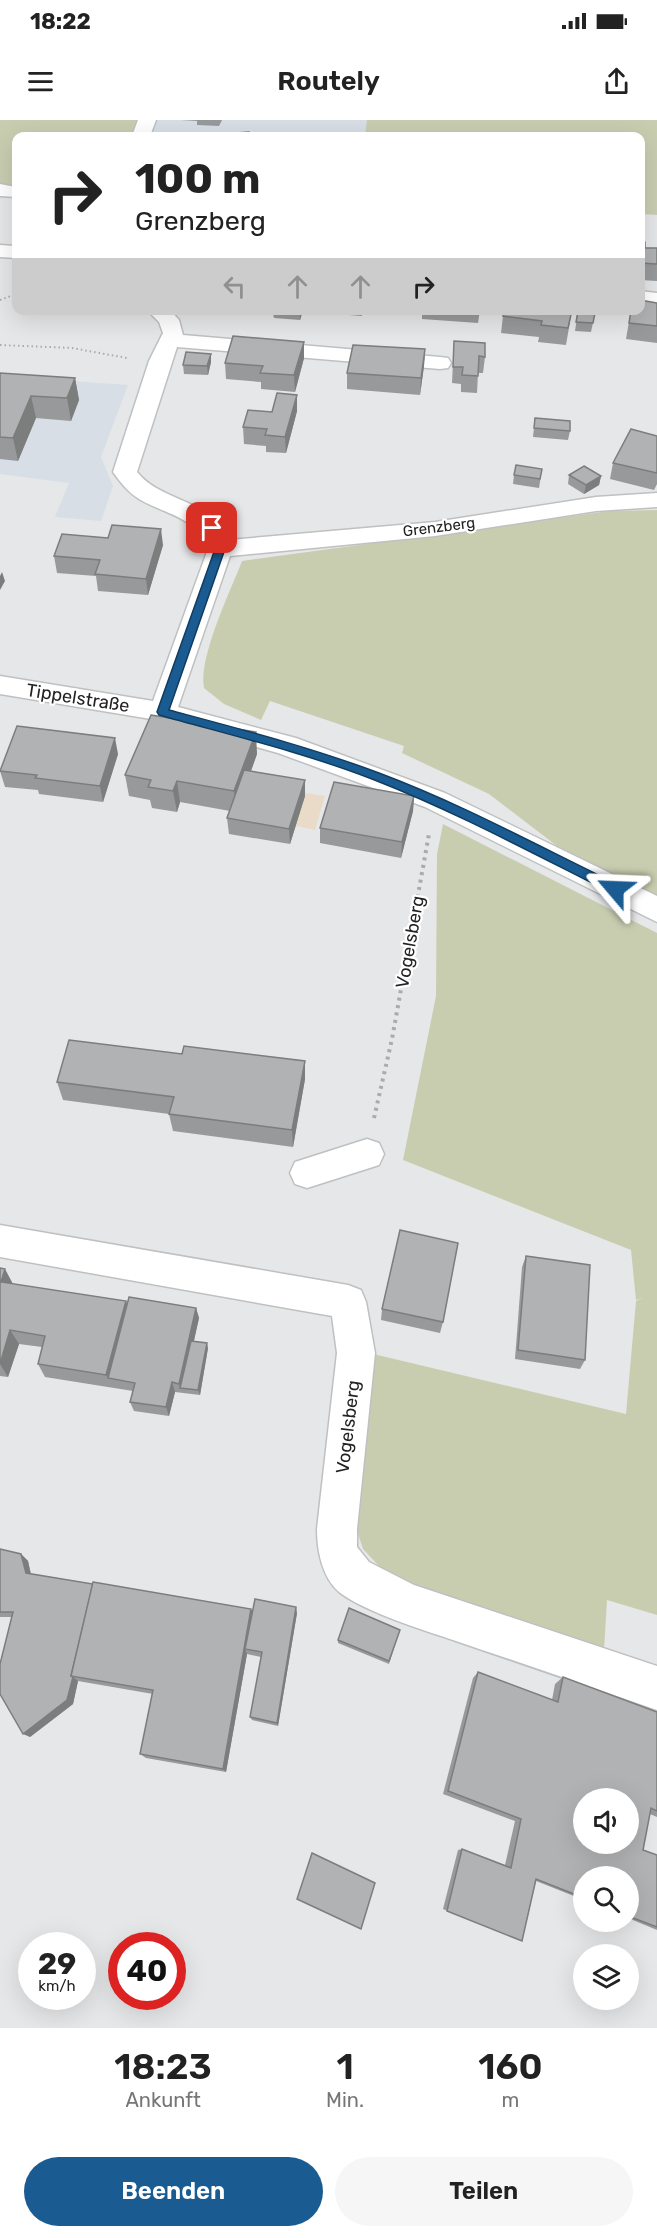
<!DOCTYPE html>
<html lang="de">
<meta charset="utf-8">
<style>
body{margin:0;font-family:Rubik,sans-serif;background:#f6f6f6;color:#222;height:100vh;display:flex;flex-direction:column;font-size:22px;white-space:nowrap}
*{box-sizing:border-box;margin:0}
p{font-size:20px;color:#767676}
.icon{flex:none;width:33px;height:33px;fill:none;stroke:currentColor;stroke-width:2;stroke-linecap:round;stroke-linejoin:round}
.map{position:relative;height:1908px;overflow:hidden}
.side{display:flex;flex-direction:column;background:#fff;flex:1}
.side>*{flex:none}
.banner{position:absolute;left:12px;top:12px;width:633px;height:183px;border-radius:12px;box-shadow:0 6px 24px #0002;background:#fff;color:#222;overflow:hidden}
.controls{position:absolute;left:573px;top:1668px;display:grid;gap:12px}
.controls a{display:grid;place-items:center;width:66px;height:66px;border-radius:50%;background:#fff;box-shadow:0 6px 24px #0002;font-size:30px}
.speed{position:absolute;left:18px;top:1812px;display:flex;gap:12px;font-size:30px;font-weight:700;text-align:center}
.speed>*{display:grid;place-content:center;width:78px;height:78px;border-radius:50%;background:#fff;box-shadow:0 6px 24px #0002;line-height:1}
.speed small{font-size:15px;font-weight:400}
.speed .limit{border:9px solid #d22;background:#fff;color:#111}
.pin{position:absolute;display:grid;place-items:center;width:51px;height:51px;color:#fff;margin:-26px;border-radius:12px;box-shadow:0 3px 9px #0006}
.me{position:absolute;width:66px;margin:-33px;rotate:296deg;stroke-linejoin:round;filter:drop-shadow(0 0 4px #0008)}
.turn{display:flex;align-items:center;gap:21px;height:126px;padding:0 24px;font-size:27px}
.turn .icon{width:78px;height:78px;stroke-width:2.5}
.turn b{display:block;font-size:42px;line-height:51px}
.lanes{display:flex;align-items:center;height:57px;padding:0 24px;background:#0003;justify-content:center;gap:30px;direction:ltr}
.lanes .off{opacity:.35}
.eta{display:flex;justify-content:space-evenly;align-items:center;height:102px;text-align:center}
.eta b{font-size:36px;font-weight:600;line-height:42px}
.cta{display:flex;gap:12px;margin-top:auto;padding:12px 24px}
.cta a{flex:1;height:69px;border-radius:36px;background:#1a5c92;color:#fff;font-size:24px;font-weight:600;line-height:69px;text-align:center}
.cta a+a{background:#f6f6f6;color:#222}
.status{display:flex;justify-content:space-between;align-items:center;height:42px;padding:0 30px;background:#fff;direction:ltr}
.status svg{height:16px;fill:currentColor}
header{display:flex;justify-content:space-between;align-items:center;height:78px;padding:0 24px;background:#fff;font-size:27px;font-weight:600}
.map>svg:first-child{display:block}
</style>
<div class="status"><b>18:22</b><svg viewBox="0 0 49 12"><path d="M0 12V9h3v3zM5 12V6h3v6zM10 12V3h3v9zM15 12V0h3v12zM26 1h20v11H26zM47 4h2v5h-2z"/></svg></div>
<header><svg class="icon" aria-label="menu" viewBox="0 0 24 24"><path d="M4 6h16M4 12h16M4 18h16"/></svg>Routely<svg class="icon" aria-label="share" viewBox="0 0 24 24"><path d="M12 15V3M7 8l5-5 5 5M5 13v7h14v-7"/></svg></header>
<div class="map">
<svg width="657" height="1908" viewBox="0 0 657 1908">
<rect width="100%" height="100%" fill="#e6e7e8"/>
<g fill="#d7dee5">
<polygon points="158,0 367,0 365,16 150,16"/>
<polygon points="0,256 128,265 101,337 113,366 101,401 55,397 69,363 0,354"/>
</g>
<polygon fill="#eadbc8" points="305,673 325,676 315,710 296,706"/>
<g fill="#c9cdb0">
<polygon points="0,0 138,0 131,16 16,16 16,69 0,68"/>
<polygon points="367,0 657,0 657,95 641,94 640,16 365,16"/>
<path d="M657,390V777L557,726L489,674L402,633L404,626L270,581L261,600L224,584L204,568C198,538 230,472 242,441L610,391Z"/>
<polygon points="443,704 657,813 657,1495 607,1480 604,1530 394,1462 363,1429 353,1398 369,1233 626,1294 636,1181 642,1178 636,1180 631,1130 403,1040 436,876 437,734"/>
</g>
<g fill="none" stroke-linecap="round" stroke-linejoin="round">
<g stroke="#bfc0c1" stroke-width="3">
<g id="minor">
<polygon points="138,0 156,0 150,16 132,16"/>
<polygon points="0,64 16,67 16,77 0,76"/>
<polygon points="0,125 16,126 16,138 0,137"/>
<polygon points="640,171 657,173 657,185 640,183"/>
<path d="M147,190H170L179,200L183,215L440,237L448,238L451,243L448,248L440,249L177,227L137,352C162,383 213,379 229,420L435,402L596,377L657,373V387L596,391L435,416L230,436L178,587L296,618L445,673L657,776V802L425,687L278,633L163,601L0,574V556L153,581L208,429C196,396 166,395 139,379C128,372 121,363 113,352L149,241L163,213L159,202Z"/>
<polygon points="367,1019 379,1023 384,1034 379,1045 307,1068 295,1064 290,1053 295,1042"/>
<path d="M0,1105L348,1165L361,1170L366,1182L375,1233L357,1409V1427L369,1442L414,1465L657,1546V1590C589,1566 521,1543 453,1520C423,1510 363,1491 339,1472C322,1457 317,1430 317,1409L337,1233L332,1196L0,1137Z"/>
</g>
</g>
<g stroke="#ababac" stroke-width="2" stroke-dasharray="1.5 3" stroke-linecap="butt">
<polyline points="0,180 16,174"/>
<polyline points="0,225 72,228 127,238"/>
</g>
<polyline stroke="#ababac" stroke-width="4" stroke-dasharray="3 4.5" stroke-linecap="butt" points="374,998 392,919 429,714"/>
<use href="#minor" fill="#fff" fill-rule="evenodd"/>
</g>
<g fill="#98999a">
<polygon points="181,0 222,0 219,6 197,5 197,1"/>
<polygon points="640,121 645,128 657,128 657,161 640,160"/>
<polygon points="657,183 657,223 626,219 631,190"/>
<polygon points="247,190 303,190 300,200 274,198 273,194 247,193"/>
<polygon points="335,190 391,190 390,194 362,192 362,196 335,194"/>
<polygon points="411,190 480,190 478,203 422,199 422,191"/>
<polygon points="572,190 566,225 538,222 539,217 501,213 503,196"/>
<polygon points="578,191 595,193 591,212 575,211"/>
<polygon points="454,221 485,237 483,253 478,253 477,273 461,272 461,264 452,263"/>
<polygon points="425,229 424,246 420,275 347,269 347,253"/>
<polygon points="211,234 211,242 208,255 184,254 183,245"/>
<polygon points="304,238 295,272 261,269 261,262 226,259 225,243"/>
<polygon points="0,253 75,258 79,280 71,301 36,298 18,341 0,339"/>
<polygon points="297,291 286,333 266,332 266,326 244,324 243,307 272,292"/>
<polygon points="535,298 570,311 568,320 533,317"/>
<polygon points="657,316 657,364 654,370 610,359 613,343"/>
<polygon points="542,349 539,368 513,364 514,355"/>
<polygon points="569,355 601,356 599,365 584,374 568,364"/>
<polygon points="163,425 148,475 98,471 96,456 57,453 54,436"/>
<polygon points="118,634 103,682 39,674 38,670 5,667 0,651"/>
<polygon points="257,634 251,651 305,660 305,676 290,724 229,714 227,698 230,691 180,682 177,692 152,688 150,680 129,676 125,655"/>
<polygon points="414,676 413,691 401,738 320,723 320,708"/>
<polygon points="182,934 305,941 305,959 293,1027 173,1011 169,994 63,980 57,962"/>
<polygon points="526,1136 585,1240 580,1249 515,1239 522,1147"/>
<polygon points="0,1148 13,1164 126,1181 127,1184 196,1188 199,1198 194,1221 208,1228 200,1275 175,1272 169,1296 134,1291 130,1282 133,1271 45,1257 38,1244 42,1227 19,1224 8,1257 0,1256"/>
<polygon points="382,1189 443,1202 440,1213 381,1200"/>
<polygon points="0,1429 21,1434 28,1441 31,1454 251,1489 252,1492 297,1493 278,1606 252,1600 250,1597 261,1537 247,1534 226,1652 146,1638 140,1634 153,1574 78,1561 73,1584 30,1617 12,1497 0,1497"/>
<polygon points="400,1510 389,1544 338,1523 338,1520"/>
<polygon points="478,1552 552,1580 555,1564 563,1557 657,1592 657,1697 650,1694 643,1730 657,1735 657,1810 628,1798 628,1756 584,1756 584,1780 536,1761 522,1821 443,1789 458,1730 462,1729 505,1745 515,1701 443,1674 473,1558"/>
</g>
<g fill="#7c7d7d">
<polygon points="300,190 303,190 300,200"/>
<polygon points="304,222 304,238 295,272 294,255"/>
<polygon points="425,229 424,246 420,275 421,258"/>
<polygon points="211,234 211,242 208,255 207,246"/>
<polygon points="75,258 79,280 71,301 67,278"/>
<polygon points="297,275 297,291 286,333 285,317"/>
<polygon points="31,276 36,298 18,341 13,318"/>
<polygon points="601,356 599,365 584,374 586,365"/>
<polygon points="161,409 163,425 148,475 146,459"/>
<polygon points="2,452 5,461 0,470 0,456"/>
<polygon points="256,612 257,634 236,692 234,671"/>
<polygon points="115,618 118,634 103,682 100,666"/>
<polygon points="305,660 305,676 290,724 289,709"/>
<polygon points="177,661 180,682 177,692 173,671"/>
<polygon points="414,676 413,691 401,738 402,722"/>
<polygon points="305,941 305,959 293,1027 292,1010"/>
<polygon points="5,1149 13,1164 1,1162"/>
<polygon points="126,1181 131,1195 108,1258 106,1255"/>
<polygon points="196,1188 199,1198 183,1268 180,1268 179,1264"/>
<polygon points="10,1210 19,1224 8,1257 0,1244"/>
<polygon points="207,1223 208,1228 200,1275 198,1270"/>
<polygon points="172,1262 175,1272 169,1296 166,1287"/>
<polygon points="21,1434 28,1441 32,1460 26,1453"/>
<polygon points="296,1487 297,1493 278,1606 277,1603"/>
<polygon points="251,1489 254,1496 245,1529 247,1534 226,1652 223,1649"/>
<polygon points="73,1557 78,1561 73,1584 30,1617 23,1614"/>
</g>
<g fill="#b1b2b3" stroke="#7c7d7d" stroke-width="1.5" fill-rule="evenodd">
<polygon points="249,12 250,16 238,16 237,13"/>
<polygon points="640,121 645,122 645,128 657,128 657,144 640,143"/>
<polygon points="640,180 657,183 657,206 629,203 631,190 640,190"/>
<polygon points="504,190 572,190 568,208 541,205 542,201 503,196"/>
<polygon points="578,191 595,193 593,203 576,202"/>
<polygon points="233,216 304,222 294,255 260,253 263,246 225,243"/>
<polygon points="454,221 485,223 485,237 479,236 478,256 462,255 463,247 453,247"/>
<polygon points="353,225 425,229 421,258 347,253"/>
<polygon points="186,232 211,234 207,246 183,245"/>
<polygon points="0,253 75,258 67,278 31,276 13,318 0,317"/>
<polygon points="277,273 297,275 285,317 265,315 267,309 243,307 248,290 272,292"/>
<polygon points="535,298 570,301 570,311 534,308"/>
<polygon points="631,309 657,316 657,353 613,343"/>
<polygon points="516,345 542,349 540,359 514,355"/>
<polygon points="584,346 601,356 586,365 569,355"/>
<polygon points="112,405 161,409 146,459 95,454 100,440 54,436 62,414 108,418"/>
<polygon points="151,595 256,612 234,671 177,661 173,671 148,667 151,660 125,655"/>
<polygon points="17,606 115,618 100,666 35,658 37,655 0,651"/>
<polygon points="244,650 305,660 289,709 227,698"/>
<polygon points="334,662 414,676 402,722 320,708"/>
<polygon points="69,920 182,934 184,926 305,941 292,1010 169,994 174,977 57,962"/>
<polygon points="400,1110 458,1123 443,1202 382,1189"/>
<polygon points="526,1136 590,1145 585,1240 518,1230"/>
<polygon points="0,1148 5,1149 1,1162 126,1181 106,1255 38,1244 45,1216 10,1210 0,1244"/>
<polygon points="129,1177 196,1188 179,1264 172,1262 166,1287 130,1282 135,1263 108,1258"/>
<polygon points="191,1221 207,1223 198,1270 180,1268"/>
<polygon points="0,1429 21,1434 26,1453 93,1464 71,1556 73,1557 67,1580 23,1614 0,1574 0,1544 13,1492 0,1492"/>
<polygon points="93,1462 251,1489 223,1649 140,1634 153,1570 71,1556"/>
<polygon points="255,1479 296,1487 277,1603 250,1597 262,1532 245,1529"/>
<polygon points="349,1488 400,1510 389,1541 338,1520"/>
<path d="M478,1552L558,1582L563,1557L657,1592V1691L651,1688L643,1730L657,1735V1807L628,1796V1756H584V1778L536,1759L522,1821L447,1791L462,1729L511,1748L521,1699L448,1671ZM584,1678H628V1724H584Z"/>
<polygon points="312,1733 375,1763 361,1809 297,1779"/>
</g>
<path fill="#1a5c92" stroke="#113c5f" stroke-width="1.5" d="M212,405L223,417L225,429L169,590C240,609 310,627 379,653C462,684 540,727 619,765V772H610C532,733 454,691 372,659C302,632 230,615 159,595L157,592L215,429L213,417L207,408Z"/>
<g text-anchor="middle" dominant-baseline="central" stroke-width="4.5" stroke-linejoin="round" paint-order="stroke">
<g font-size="15" fill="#232324" stroke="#fff">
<text transform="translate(439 407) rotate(-7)">Grenzberg</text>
</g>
<g font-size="18" fill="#232324" stroke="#fff">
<text transform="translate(78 578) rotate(9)">Tippelstraße</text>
<text transform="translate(410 822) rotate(-80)">Vogelsberg</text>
<text transform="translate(348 1307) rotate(-83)">Vogelsberg</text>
</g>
</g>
</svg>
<div class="controls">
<a><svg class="icon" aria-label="sound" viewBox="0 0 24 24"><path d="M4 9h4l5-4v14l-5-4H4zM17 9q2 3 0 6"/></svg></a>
<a><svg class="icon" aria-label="search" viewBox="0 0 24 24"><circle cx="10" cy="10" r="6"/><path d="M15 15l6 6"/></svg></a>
<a><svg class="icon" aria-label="layers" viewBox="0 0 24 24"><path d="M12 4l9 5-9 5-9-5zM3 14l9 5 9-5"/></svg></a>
</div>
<div class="speed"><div>29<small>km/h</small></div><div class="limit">40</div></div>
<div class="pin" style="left:212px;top:408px;background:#d93025"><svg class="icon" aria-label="arrive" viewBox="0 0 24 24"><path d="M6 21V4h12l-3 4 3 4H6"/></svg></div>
<svg class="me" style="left:615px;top:769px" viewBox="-20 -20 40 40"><path d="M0-17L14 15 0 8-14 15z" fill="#1a5c92" stroke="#fff" stroke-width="4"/></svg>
<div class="banner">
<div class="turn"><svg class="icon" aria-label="right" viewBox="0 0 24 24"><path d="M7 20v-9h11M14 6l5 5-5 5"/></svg><div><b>100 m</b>Grenzberg</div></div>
<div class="lanes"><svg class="icon off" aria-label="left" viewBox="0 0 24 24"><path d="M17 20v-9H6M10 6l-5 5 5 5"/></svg><svg class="icon off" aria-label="ahead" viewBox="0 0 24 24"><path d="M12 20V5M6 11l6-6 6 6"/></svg><svg class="icon off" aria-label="ahead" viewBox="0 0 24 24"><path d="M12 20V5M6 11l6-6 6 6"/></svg><svg class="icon" aria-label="right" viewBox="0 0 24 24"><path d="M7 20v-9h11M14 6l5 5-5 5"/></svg></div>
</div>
</div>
<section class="side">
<div class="eta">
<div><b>18:23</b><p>Ankunft</p></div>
<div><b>1</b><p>Min.</p></div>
<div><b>160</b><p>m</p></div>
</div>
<div class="cta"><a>Beenden</a><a>Teilen</a></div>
</section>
